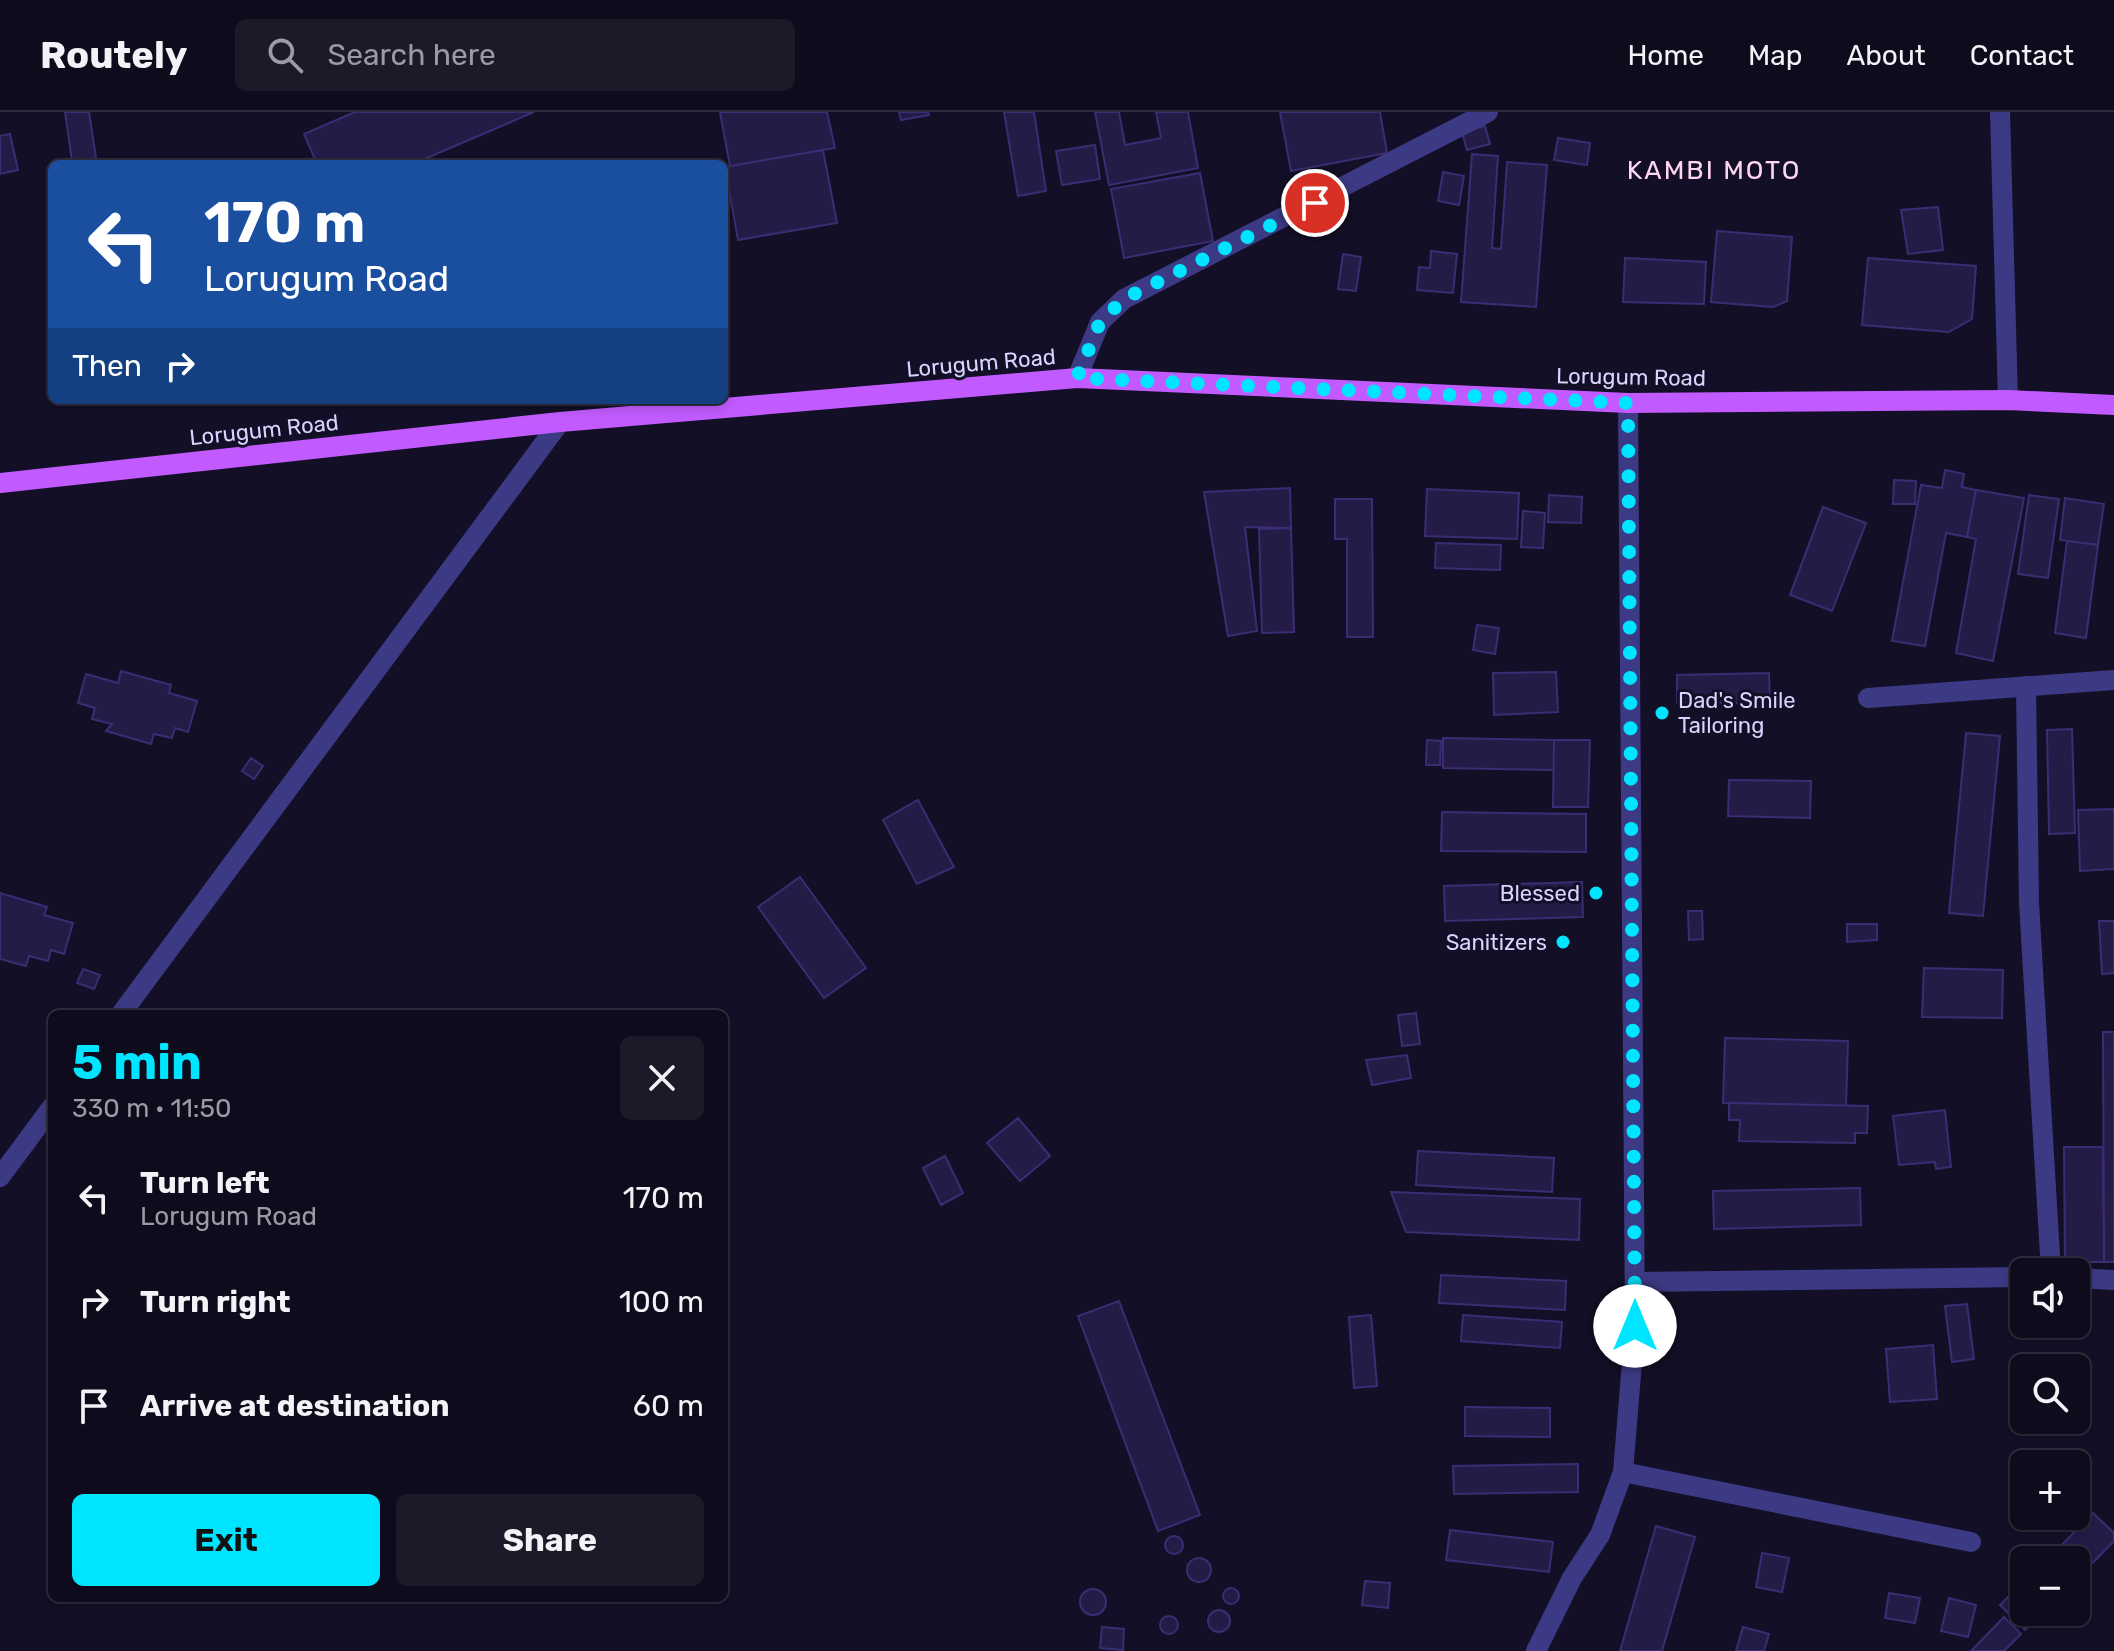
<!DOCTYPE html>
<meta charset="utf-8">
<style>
body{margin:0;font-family:Rubik,sans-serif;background:#1c1929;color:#f1f3f6;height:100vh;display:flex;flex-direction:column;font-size:30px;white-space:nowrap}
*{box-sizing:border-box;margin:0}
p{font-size:26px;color:#9b9ba3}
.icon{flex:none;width:44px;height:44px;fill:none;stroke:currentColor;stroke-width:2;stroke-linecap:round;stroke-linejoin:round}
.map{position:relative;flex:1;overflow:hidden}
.side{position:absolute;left:48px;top:898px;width:680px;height:592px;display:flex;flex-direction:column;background:#0e0b1c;border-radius:12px;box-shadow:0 4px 12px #0003,0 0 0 2px #2e2b3b}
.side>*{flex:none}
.guide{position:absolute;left:48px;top:48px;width:680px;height:244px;border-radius:12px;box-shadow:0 4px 12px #0003,0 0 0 2px #2e2b3b;background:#1a4fa0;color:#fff;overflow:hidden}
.fabs{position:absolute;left:2010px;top:1146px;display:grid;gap:16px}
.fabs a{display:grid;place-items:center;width:80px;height:80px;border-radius:12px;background:#0e0b1c;box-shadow:0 4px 12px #0003,0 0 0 2px #2e2b3b;font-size:40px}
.pin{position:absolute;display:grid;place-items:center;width:68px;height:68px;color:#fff;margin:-34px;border:4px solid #fff;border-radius:50%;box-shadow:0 2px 8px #0007}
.me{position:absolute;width:88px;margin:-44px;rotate:0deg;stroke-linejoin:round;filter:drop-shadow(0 0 6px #0008)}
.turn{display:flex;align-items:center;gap:28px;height:168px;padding:0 24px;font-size:36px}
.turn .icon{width:104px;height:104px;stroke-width:2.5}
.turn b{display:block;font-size:56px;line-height:68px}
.then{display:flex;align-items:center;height:76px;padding:0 24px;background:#0003;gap:16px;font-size:30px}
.round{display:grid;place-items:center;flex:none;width:84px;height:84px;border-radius:12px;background:#1c1929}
.headline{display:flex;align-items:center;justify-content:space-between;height:136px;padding:0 24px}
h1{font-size:48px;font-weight:700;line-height:60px;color:#00e5ff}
.cta{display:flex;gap:16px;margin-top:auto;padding:16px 24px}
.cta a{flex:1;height:92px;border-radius:12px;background:#00e5ff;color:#111;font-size:32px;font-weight:700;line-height:92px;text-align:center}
.cta a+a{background:#1c1929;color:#f1f3f6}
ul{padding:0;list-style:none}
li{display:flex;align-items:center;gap:24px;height:104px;padding:0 24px}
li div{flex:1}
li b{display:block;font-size:30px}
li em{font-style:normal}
header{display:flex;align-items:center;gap:48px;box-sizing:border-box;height:112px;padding:0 40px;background:#0e0b1c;border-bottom:2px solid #2e2b3b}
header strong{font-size:38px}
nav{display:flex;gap:44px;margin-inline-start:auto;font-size:28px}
.search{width:560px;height:72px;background:#1c1929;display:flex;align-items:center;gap:20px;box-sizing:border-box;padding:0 28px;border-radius:12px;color:#9b9ba3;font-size:30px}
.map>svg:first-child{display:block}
</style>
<header>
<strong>Routely</strong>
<div class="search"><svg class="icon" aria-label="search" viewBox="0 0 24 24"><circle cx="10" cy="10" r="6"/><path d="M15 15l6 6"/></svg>Search here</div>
<nav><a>Home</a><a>Map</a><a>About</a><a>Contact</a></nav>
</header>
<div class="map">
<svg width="2114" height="1539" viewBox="0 0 2114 1539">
<rect width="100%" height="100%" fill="#130f26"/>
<g fill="#241b47" stroke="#3b2d73" stroke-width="2">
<polygon points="65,0 89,0 96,46 72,49"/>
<polygon points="355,0 534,0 413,52 317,52 304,22"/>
<polygon points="720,0 827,0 835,36 730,54"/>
<polygon points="899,0 928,0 929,3 901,8"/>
<polygon points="1004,0 1034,0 1046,79 1018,84"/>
<polygon points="1095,0 1119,0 1125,33 1161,26 1156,0 1188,0 1198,56 1109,73"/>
<polygon points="1280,0 1380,0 1387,41 1291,59"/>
<polygon points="1485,14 1490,32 1467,38 1462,20"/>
<polygon points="10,22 18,58 0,62 0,24"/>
<polygon points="1558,26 1590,31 1587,53 1554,48"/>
<polygon points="1095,33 1100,67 1062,73 1056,39"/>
<polygon points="823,38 837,111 738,128 725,55"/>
<polygon points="1472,42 1498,44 1492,136 1501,137 1507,50 1547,53 1536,195 1461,190"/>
<polygon points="1443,60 1464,64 1459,93 1438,89"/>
<polygon points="1200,61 1213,129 1124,146 1111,77"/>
<polygon points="1938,95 1943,138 1908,142 1901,98"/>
<polygon points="1717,119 1792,125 1787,189 1773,195 1711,190"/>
<polygon points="1431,139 1457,142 1453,181 1417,178 1419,155 1430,156"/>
<polygon points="1343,142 1361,145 1356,179 1338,177"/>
<polygon points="1625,146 1706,150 1704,192 1623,190"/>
<polygon points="1868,146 1976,154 1972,207 1949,220 1862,213"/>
<polygon points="1945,358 1964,362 1962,375 1976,378 1967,425 1946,421 1925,534 1892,529 1921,373 1942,376"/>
<polygon points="1894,368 1916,369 1915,392 1893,392"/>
<polygon points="1290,376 1291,416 1245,415 1257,519 1228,524 1204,380"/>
<polygon points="1427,377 1519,381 1517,427 1425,424"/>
<polygon points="1976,378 2024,386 1993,549 1956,541 1976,427 1967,425"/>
<polygon points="1549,383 1582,385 1581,411 1548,410"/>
<polygon points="2029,383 2059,387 2048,466 2018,462"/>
<polygon points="2065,386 2104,392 2098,433 2060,428"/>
<polygon points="1335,387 1372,387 1373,525 1347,525 1347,427 1335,427"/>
<polygon points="1823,395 1866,411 1832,499 1790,483"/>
<polygon points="1523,399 1545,401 1543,436 1521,435"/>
<polygon points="1291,416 1294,520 1262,521 1259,417"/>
<polygon points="2067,429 2098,433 2086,526 2055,521"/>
<polygon points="1436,431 1501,433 1500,458 1435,456"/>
<polygon points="1477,513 1499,516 1495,542 1473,538"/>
<polygon points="121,559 171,573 169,581 197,589 188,620 175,616 172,626 154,622 151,632 106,619 112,612 92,607 95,596 78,591 86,562 118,571"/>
<polygon points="1556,560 1558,600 1494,603 1493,561"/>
<polygon points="1769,561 1770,591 1677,591 1677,563"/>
<polygon points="2072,617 2075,721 2049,722 2047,618"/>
<polygon points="1966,621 2000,624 1983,804 1949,801"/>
<polygon points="1443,626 1554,628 1554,658 1443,656"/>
<polygon points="1427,628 1441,629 1440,653 1426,653"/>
<polygon points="1554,628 1590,628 1588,695 1553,695"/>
<polygon points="251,646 263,654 254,667 242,659"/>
<polygon points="1729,668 1811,669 1810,706 1728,704"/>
<polygon points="918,688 954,755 917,772 883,708"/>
<polygon points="2114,697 2114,757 2080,759 2078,698"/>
<polygon points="1442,700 1586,702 1586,740 1441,739"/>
<polygon points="800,765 866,856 824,886 758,795"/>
<polygon points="1582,770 1583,805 1445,809 1444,774"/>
<polygon points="0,781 47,795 44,803 73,811 64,842 51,838 48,849 29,844 26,854 0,847"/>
<polygon points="1688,799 1702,799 1703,827 1689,828"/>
<polygon points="2099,809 2114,809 2114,861 2102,862"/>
<polygon points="1847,812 1877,812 1877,828 1847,830"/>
<polygon points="1924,856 2003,858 2002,906 1922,905"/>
<polygon points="83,857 100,863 94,877 77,871"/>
<polygon points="1416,901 1420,932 1402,934 1398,903"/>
<polygon points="2103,920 2114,920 2114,1150 2104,1150"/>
<polygon points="1725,926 1848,929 1846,994 1723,991"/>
<polygon points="1407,943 1411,966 1372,973 1366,948"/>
<polygon points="1729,991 1868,994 1867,1021 1855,1021 1855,1031 1739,1029 1740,1008 1729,1008"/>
<polygon points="1945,998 1951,1055 1936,1057 1935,1050 1899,1053 1893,1004"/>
<polygon points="1018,1006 1050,1044 1020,1069 987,1031"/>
<polygon points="2064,1035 2103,1035 2104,1150 2065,1150"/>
<polygon points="1418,1039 1554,1046 1552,1080 1416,1073"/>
<polygon points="945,1044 963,1081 941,1093 923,1056"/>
<polygon points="1860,1076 1861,1113 1714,1117 1713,1079"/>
<polygon points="1391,1080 1580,1087 1579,1128 1406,1120"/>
<polygon points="1441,1163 1566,1169 1565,1198 1439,1191"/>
<polygon points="1119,1189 1200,1403 1158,1419 1078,1204"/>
<polygon points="1967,1192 1974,1247 1952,1250 1945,1194"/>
<polygon points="1371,1203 1377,1274 1354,1276 1349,1205"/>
<polygon points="1463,1203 1562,1210 1560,1236 1461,1229"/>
<polygon points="1933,1233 1937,1287 1890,1290 1886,1237"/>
<polygon points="1465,1295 1550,1296 1550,1325 1465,1324"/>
<polygon points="1578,1352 1578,1380 1454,1382 1453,1354"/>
<polygon points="2023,1392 2024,1404 2063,1404 2063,1416 2025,1418"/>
<polygon points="2093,1401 2114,1421 2114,1429 2076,1468 2076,1448 2049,1446"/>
<polygon points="1656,1414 1695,1425 1662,1539 1620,1539"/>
<polygon points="1450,1418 1553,1430 1549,1460 1446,1448"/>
<circle cx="1174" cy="1433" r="9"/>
<polygon points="1762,1441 1789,1446 1782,1480 1756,1475"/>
<circle cx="1199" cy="1458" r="12"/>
<polygon points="1365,1469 1390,1471 1388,1496 1362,1493"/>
<polygon points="2024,1469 2024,1500 2042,1500 2025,1518 2000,1493"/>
<circle cx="1231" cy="1484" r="8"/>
<circle cx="1093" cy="1490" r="13"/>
<polygon points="1889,1481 1920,1486 1915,1511 1885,1506"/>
<polygon points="1949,1486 1976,1493 1968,1525 1941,1519"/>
<circle cx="1219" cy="1509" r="11"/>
<circle cx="1169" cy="1513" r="9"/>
<polygon points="2004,1505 2021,1522 2004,1539 1971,1539"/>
<polygon points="1102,1515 1124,1517 1123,1538 1100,1536"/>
<polygon points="1743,1515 1769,1522 1764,1539 1736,1539"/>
</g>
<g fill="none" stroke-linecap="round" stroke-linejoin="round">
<g stroke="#3d3a85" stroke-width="20">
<polyline points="2000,0 2008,288"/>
<polyline points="1077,266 1100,210 1124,187 1488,0"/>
<polyline points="2026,574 2029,791 2051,1160"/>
<polyline points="1868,586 2114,568"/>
<polyline points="121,902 560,310"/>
<polyline points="0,1065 52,995"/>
<polyline points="2076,1166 2114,1168"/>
<polyline points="1635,1170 2024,1165"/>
<polyline points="1623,1360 1971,1430"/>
<polyline points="1536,1539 1572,1466 1600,1423 1623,1360 1635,1214 1628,291"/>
</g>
<polyline stroke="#c25bff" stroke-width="20" points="0,371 560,310 1077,266 1628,291 2008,288 2114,293"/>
</g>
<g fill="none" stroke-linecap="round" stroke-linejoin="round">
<polyline stroke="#00e5ff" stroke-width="14" stroke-dasharray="0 25.2" points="1315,91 1124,187 1100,210 1077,266 1628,291 1635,1214"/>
</g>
<g fill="#00e5ff" stroke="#130f26" stroke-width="3">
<circle cx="1662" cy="601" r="8"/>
<circle cx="1596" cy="781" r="8"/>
<circle cx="1563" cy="830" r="8"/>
</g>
<g text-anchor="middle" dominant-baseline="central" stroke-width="6" stroke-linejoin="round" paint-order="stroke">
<g font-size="22" fill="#d9d4ff" stroke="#130f26">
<text transform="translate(981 251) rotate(-5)">Lorugum Road</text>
<text transform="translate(1631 265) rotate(1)">Lorugum Road</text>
<text transform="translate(264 318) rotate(-6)">Lorugum Road</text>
</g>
<g font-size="22" fill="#d9d4ff" stroke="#130f26" text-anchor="end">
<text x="1678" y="588" text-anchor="start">Dad's Smile<tspan x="1678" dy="25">Tailoring</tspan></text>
<text x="1580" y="781">Blessed</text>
<text x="1547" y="830">Sanitizers</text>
</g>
<g font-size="26" letter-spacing="2" fill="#ffd6f0" stroke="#130f26">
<text x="1714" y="58">KAMBI MOTO</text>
</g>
</g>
</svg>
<div class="fabs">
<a><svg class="icon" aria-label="sound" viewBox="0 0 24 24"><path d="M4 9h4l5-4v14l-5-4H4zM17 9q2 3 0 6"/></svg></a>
<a><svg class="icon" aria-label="search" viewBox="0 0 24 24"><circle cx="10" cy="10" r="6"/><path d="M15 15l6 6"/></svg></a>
<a>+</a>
<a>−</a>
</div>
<div class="pin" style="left:1315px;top:91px;background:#d93025"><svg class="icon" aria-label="arrive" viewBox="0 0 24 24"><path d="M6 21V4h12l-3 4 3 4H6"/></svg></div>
<svg class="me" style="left:1635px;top:1214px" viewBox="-20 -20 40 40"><circle r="19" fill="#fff"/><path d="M0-13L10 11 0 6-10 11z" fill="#00e5ff"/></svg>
<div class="guide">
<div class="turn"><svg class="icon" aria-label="left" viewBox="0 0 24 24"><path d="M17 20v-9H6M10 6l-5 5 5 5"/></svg><div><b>170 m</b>Lorugum Road</div></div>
<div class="then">Then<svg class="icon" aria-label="right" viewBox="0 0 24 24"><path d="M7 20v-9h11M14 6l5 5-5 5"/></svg></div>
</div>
<section class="side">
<div class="headline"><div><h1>5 min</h1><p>330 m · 11:50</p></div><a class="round"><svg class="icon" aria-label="close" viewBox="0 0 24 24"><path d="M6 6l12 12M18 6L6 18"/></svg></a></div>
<ul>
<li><svg class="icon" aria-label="left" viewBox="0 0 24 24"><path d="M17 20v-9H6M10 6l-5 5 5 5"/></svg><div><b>Turn left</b><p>Lorugum Road</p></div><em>170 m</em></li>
<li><svg class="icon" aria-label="right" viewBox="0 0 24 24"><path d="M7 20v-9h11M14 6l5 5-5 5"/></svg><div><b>Turn right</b></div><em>100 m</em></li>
<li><svg class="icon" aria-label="arrive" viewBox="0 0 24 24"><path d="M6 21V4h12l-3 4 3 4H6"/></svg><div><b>Arrive at destination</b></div><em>60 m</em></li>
</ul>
<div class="cta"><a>Exit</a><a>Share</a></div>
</section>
</div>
